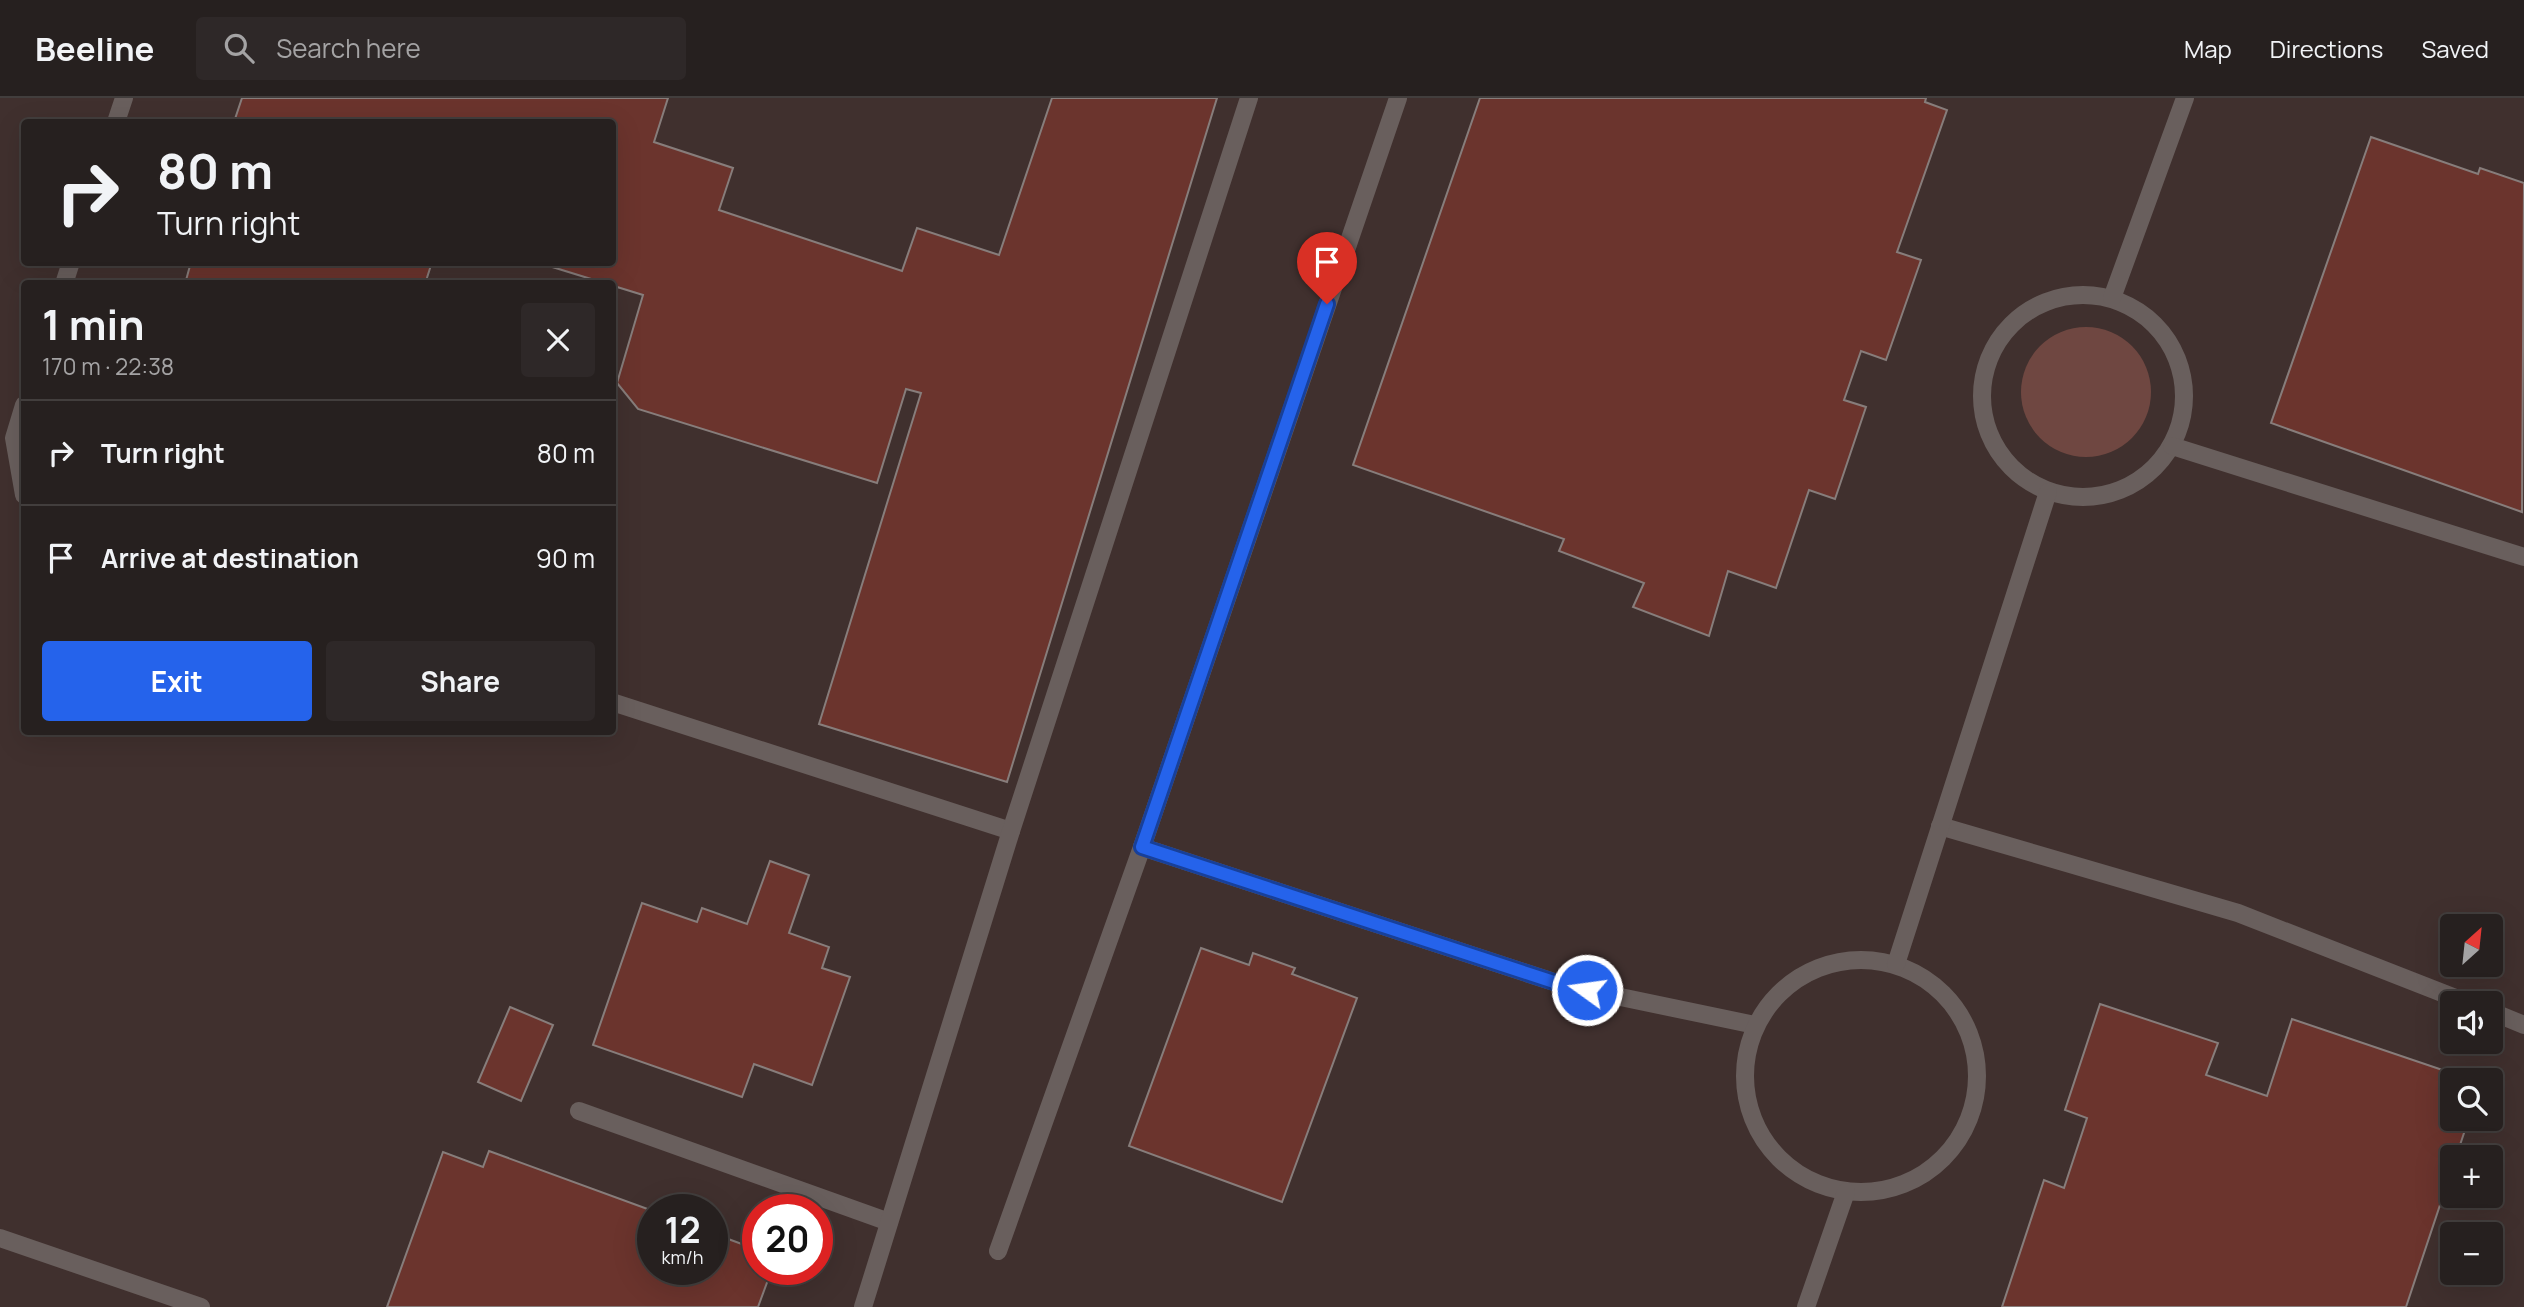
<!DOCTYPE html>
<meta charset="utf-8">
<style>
body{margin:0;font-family:Manrope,sans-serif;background:#2e2828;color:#f1f3f6;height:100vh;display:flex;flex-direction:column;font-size:26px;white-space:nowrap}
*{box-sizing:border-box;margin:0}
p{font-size:23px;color:#a4a3a4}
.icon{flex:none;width:38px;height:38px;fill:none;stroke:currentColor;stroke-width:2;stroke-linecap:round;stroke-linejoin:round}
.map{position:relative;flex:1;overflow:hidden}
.details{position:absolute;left:21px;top:182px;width:595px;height:455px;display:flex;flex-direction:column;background:#26201f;border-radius:7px;box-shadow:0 7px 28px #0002,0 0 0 2px #423e3d}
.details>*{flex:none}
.hud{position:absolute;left:21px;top:21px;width:595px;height:147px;border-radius:7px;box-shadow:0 7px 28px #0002,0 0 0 2px #423e3d;background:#26201f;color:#f1f3f6;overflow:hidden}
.needle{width:46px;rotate:27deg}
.controls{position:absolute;left:2440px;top:816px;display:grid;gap:14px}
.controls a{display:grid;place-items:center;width:63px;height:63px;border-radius:7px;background:#26201f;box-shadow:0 7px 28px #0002,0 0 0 2px #423e3d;font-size:35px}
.speed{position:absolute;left:637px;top:1096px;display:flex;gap:14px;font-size:35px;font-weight:700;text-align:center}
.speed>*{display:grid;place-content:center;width:91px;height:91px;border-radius:50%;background:#26201f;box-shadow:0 7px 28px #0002,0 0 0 2px #423e3d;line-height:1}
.speed small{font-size:18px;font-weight:400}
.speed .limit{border:10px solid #d22;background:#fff;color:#111}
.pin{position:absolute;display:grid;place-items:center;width:60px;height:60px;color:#fff;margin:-72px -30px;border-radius:50% 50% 50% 0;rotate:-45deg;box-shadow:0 0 7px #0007}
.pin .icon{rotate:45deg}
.me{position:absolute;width:77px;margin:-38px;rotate:284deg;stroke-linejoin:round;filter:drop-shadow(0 0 5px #0008)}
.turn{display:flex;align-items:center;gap:24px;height:147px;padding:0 21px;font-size:32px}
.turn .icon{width:91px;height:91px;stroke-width:2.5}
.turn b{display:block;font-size:49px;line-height:60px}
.round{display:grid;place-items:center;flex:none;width:74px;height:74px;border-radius:7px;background:#2e2828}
.headline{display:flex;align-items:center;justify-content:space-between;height:119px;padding:0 21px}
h1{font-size:42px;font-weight:700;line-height:52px}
.primary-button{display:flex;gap:14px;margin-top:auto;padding:14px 21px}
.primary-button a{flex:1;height:80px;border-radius:7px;background:#2563eb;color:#fff;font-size:28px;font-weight:700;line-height:80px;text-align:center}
.primary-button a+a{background:#2e2828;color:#f1f3f6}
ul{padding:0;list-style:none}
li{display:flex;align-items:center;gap:21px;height:105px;padding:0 21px;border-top:2px solid #423e3d}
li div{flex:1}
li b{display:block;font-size:26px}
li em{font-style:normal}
header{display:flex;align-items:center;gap:42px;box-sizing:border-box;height:98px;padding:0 35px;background:#26201f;border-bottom:2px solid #423e3d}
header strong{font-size:33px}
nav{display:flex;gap:38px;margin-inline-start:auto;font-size:24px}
.search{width:490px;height:63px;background:#2e2828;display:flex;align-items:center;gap:18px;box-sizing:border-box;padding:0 24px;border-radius:7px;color:#a4a3a4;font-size:26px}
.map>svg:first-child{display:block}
</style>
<header>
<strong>Beeline</strong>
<div class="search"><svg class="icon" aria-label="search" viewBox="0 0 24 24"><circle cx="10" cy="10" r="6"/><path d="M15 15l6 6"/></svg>Search here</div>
<nav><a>Map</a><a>Directions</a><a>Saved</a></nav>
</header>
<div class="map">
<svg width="2524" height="1209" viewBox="0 0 2524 1209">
<rect width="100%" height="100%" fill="#332b29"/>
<path fill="#40302e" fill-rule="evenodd" d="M0,0H2524V1209H0ZM24,24H612V164H24ZM24,186H612V634H24ZM2452,828H2490V866H2452ZM2452,905H2490V943H2452ZM2452,982H2490V1020H2452ZM2452,1059H2490V1097H2452ZM653,1111H712V1171H653ZM758,1111H817V1171H758ZM2452,1136H2490V1174H2452Z"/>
<circle fill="#6f4741" cx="2086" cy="294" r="65"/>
<g fill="#6b342d" stroke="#877d7b" stroke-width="2">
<polygon points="242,0 668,0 654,44 733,70 719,112 902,173 917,130 999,157 1052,0 1217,0 1007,684 819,626 921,295 906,291 877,385 638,311 617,285 643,197 536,164 612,164 612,24 234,24"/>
<polygon points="1480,0 1926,0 1925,4 1947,12 1897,154 1921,162 1886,262 1861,253 1844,302 1866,309 1835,401 1809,392 1776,490 1728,473 1709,538 1633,509 1644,485 1559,453 1564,441 1353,367"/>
<polygon points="2371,39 2478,76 2480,70 2524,85 2522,414 2271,325"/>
<polygon points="191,164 432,164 425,186 185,186"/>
<polygon points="770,763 809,777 789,835 829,849 822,870 850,879 812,987 754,966 742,999 593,947 642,805 697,824 702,810 747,826"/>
<polygon points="1201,850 1249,867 1253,855 1295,870 1292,876 1357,900 1282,1104 1129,1048"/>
<polygon points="2100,906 2218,945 2206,977 2267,998 2292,921 2472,982 2452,982 2452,1020 2469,1020 2456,1059 2452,1059 2452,1071 2406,1209 2002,1209 2044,1082 2064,1090 2087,1020 2065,1012"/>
<polygon points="510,909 553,927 521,1003 478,984"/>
<polygon points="489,1053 653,1113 653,1171 712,1171 712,1135 758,1152 758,1171 772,1171 758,1209 387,1209 443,1054 483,1069"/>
</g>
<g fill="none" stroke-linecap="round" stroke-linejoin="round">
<g stroke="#695f5d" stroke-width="18">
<polyline points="1398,0 1142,749 1563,887 1755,927"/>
<polyline points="116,24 124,0"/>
<polyline points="64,186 71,164"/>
<circle cx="2083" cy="298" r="101"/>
<polyline points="2112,200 2185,0"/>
<polyline points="24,307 14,340 24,397"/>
<polyline points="2172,348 2524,459"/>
<polyline points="612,604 1011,733"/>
<polyline points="1940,728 2238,815 2468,905"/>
<circle cx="1861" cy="978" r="116"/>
<polyline points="1896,866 2048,394"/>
<polyline points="2490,913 2524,927"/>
<polyline points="579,1013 889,1124"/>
<polyline points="0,1140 201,1209"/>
<polyline points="998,1153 1142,749"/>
<polyline points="863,1209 1011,733 1249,0"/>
<polyline points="1806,1209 1846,1094"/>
</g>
</g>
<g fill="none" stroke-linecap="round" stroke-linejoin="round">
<g stroke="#184099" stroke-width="18">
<polyline id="route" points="1327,206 1142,749 1563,887 1587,892"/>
</g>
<use href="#route" stroke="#2563eb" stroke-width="12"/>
</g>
</svg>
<div class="controls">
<a><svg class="needle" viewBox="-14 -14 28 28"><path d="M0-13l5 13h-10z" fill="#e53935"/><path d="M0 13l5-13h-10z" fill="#a4a3a4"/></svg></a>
<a><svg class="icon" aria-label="sound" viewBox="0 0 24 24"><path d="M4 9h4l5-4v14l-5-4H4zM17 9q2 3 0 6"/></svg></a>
<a><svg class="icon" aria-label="search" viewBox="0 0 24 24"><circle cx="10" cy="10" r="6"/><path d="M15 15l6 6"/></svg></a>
<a>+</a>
<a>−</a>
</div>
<div class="speed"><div>12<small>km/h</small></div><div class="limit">20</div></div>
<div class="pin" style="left:1327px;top:206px;background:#d93025"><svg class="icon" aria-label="arrive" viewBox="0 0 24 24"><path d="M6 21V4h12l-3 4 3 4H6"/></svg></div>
<svg class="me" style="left:1587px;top:892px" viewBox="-20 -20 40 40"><circle r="17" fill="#2563eb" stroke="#fff" stroke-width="3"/><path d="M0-11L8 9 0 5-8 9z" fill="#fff"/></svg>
<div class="hud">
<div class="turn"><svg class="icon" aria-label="right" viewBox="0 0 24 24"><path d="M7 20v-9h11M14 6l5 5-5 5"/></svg><div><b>80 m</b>Turn right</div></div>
</div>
<section class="details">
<div class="headline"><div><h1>1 min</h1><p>170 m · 22:38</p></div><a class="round"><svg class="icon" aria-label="close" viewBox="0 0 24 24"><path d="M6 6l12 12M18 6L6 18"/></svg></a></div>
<ul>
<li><svg class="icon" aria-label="right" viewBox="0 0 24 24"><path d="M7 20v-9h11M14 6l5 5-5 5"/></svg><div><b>Turn right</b></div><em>80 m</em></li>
<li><svg class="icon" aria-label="arrive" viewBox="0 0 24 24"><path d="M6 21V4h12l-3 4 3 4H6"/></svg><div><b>Arrive at destination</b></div><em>90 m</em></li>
</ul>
<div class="primary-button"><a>Exit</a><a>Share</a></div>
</section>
</div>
